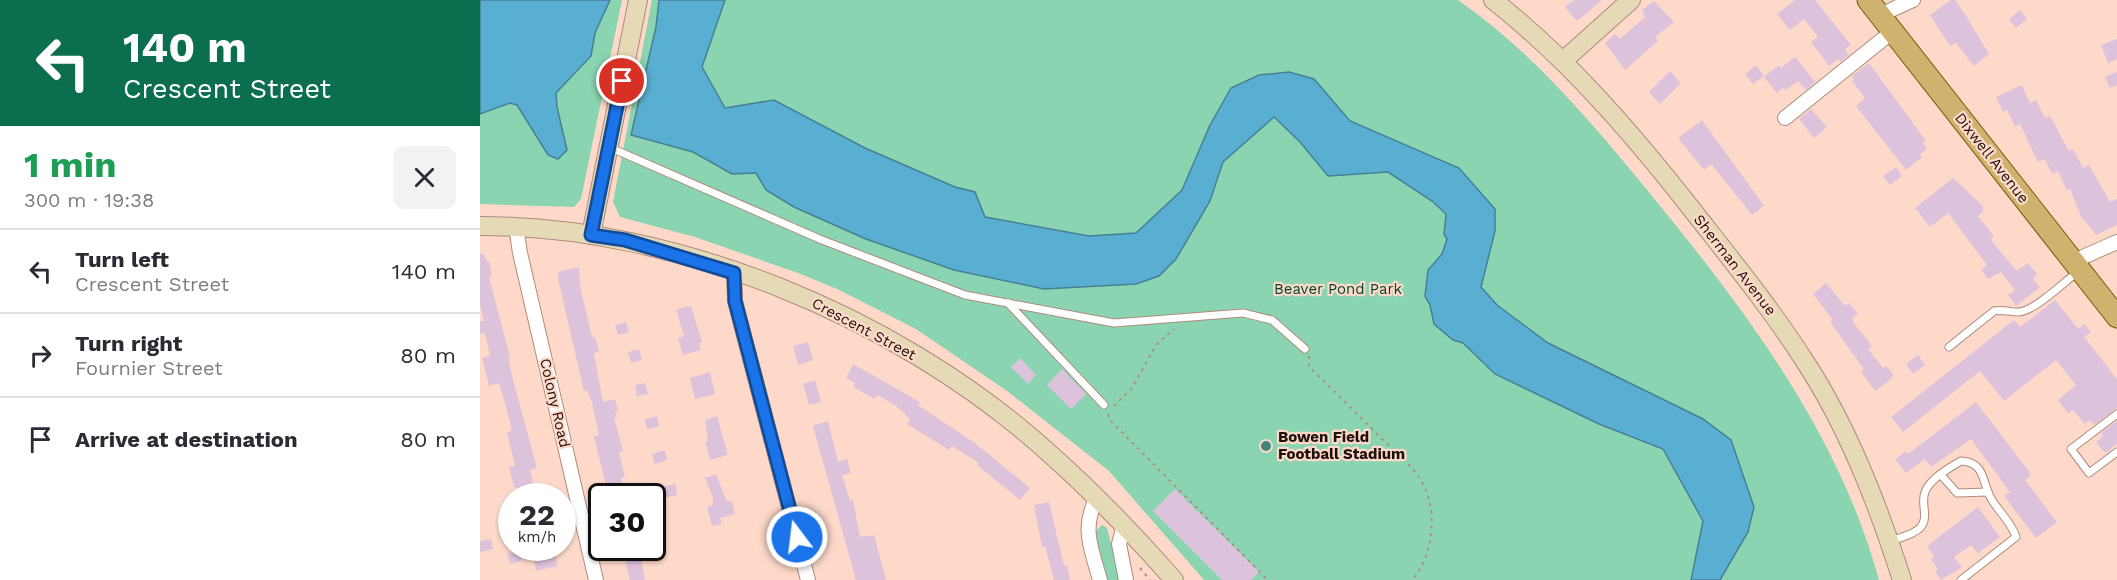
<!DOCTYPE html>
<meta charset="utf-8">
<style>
body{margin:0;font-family:"Work Sans",sans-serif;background:#f2f2f3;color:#2b2b33;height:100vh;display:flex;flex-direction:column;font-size:22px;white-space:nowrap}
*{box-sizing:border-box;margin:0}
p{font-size:20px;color:#7c7c81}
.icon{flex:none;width:33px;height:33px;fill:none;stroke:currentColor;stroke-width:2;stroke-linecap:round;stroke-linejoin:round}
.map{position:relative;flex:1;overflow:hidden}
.details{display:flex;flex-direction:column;background:#fff;width:480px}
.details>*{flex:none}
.banner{background:#0b6e4f;color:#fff;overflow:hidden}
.speed{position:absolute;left:18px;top:483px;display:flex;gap:12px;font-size:30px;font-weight:700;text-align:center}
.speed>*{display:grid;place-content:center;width:78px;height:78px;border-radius:50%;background:#fff;box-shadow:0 2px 4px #0004;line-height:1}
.speed small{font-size:15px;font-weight:400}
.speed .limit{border:3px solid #111;border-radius:9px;background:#fff;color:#111}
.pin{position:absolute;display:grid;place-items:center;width:51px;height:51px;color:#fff;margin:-26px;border:3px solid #fff;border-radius:50%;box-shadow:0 2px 6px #0007}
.me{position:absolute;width:66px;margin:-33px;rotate:345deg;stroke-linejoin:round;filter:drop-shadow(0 0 4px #0008)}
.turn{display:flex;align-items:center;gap:21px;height:126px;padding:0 24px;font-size:27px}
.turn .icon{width:78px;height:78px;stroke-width:2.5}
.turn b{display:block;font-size:42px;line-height:51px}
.round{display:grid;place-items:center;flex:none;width:63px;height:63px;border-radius:12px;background:#f2f2f3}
.head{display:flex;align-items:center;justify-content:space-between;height:102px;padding:0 24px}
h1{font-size:36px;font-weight:700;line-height:45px;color:#1e9e55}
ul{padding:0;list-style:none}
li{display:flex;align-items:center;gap:18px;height:84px;padding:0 24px;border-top:2px solid #e1e1e2}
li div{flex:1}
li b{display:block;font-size:22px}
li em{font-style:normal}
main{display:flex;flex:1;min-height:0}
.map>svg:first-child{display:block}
</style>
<main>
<section class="details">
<div class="banner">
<div class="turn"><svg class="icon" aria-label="left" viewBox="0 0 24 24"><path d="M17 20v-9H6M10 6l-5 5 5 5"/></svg><div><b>140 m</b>Crescent Street</div></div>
</div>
<div class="head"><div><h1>1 min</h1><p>300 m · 19:38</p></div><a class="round"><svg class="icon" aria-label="close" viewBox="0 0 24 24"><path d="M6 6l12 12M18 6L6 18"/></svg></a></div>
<ul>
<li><svg class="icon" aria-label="left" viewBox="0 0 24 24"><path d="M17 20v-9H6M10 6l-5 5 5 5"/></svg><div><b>Turn left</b><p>Crescent Street</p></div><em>140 m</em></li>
<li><svg class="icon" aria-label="right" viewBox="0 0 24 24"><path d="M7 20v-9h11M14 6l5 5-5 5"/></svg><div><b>Turn right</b><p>Fournier Street</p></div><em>80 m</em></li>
<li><svg class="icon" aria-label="arrive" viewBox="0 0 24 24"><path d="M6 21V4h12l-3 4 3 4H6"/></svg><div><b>Arrive at destination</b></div><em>80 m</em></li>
</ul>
</section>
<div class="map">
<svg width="1637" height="580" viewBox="0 0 1637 580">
<rect width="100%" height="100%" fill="#fed9c9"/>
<g fill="#8bd4b1">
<polygon points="0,0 142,0 101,199 94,207 0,204"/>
<path d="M172,0H978C1054,53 1114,125 1172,196C1267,312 1359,434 1399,580H724L629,471L527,391L436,329L357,289L318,273L215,237L140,217L133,202Z"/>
<polygon points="622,525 627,528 640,580 627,580 615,532"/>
</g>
<g fill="#59afd1" stroke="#478096" stroke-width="1.5">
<polygon points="0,0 130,0 115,33 111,56 76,93 77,107 87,150 78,159 68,155 37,105 30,103 0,114"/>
<polygon points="179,0 245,0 222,67 245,108 294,100 385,148 475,187 495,192 505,217 609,236 656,233 702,190 730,125 751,88 779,75 809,72 834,79 870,121 979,168 1015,209 1015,231 1001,287 1017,305 1068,343 1223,419 1251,440 1274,507 1268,532 1240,580 1211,580 1223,521 1183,449 1119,424 1015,374 983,343 973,340 954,324 950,305 945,296 948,270 962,254 967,239 964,234 966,214 952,201 908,172 848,176 820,142 794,117 743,162 730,201 696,259 679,276 656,284 564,289 474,270 386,239 314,207 286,190 276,173 252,174 213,152 151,135 176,27"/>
</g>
<g fill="#ddc2dc">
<polygon points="1094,0 1122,0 1097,21 1085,7"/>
<polygon points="1315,0 1335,0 1371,45 1365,49 1369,55 1360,62 1358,59 1349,66 1331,42 1338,37 1324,19 1310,30 1297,14"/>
<polygon points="1471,0 1475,0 1485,14 1509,54 1494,66 1476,43 1470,46 1450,15"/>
<polygon points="1174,1 1194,22 1175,37 1178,41 1145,70 1125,43 1135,34 1140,39 1165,17 1162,10"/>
<polygon points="1540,10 1547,19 1536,28 1529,19"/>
<polygon points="1637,39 1637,59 1628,63 1621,45"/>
<polygon points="1315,57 1335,82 1326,90 1318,81 1306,90 1303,87 1297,93 1284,77 1299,65 1301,68"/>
<polygon points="1389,63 1446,141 1443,143 1447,149 1440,154 1442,157 1426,170 1376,106 1385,98 1372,81 1374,79 1372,76"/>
<polygon points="1276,65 1284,76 1273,84 1265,74"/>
<polygon points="1190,71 1201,83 1180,104 1169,92"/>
<polygon points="1637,72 1637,85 1630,88 1625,77"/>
<polygon points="1542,85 1550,103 1556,100 1565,118 1570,116 1589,151 1593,149 1603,168 1609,165 1630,202 1637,199 1637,225 1616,235 1601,216 1590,189 1587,191 1578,171 1572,174 1565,159 1558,162 1540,124 1535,127 1527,110 1523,112 1516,97"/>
<polygon points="1331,109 1347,127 1334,138 1319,119"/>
<polygon points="1222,120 1284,206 1272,215 1233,166 1230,165 1224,170 1198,138"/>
<polygon points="1416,167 1422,176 1410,185 1403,176"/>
<polygon points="1473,178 1503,206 1503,212 1498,216 1514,236 1511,239 1514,244 1537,271 1548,263 1557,274 1553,279 1560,287 1536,306 1528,295 1535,290 1521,272 1508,279 1501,270 1507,265 1468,213 1450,227 1435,208"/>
<polygon points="0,254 4,254 6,261 9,261 12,276 9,277 30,357 28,358 33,380 57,468 50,470 56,496 38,496 36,487 34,487 29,467 35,466 27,432 32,431 25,403 19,383 9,386 2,358 10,356 5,333 0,334 0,322 4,321 0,305"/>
<polygon points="99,267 100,286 112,337 115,337 119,351 114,353 123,402 135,399 138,411 135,411 137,417 134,418 143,451 139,452 145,477 141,478 143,490 128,494 114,436 119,435 112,403 107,390 104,391 79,283 78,272"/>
<polygon points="1346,283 1365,306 1369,303 1378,314 1372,318 1374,323 1392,346 1388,349 1403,368 1406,366 1413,374 1411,379 1395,391 1381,372 1384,369 1350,322 1353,320 1333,294"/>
<polygon points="1575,300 1598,329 1604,324 1611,332 1604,337 1637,379 1637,408 1614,425 1610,420 1605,424 1593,410 1588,413 1578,400 1596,385 1576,360 1524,401 1500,371 1423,432 1411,417 1534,320 1540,327"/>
<polygon points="211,306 222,342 219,343 221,350 203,355 198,338 204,336 196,309"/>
<polygon points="146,322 149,332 138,335 135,325"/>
<polygon points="328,342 333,360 318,365 313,346"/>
<polygon points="159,349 162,360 151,363 148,352"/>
<polygon points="1438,355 1445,365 1433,374 1426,364"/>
<polygon points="540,358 556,375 548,384 531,367"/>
<polygon points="373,364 440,402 438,405 495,443 550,488 540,500 497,465 499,463 472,446 469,450 427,424 430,419 416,406 398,395 395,399 373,387 375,383 366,378"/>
<polygon points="582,369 606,394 591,409 567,385"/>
<polygon points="230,372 235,394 215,399 210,378"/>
<polygon points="335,380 341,402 329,405 323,384"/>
<polygon points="165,383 168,394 157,396 155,385"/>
<polygon points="1496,402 1548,470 1551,476 1545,480 1577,522 1556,538 1524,496 1530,492 1491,439 1451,467 1445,459 1426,473 1415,459 1426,451 1428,454"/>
<polygon points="177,416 179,426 167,429 165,419"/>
<polygon points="237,416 248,455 230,460 225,442 228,441 225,420"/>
<polygon points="348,421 358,462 367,459 371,473 362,475 370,501 373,500 380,537 394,535 406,580 376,580 333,426"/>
<polygon points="1637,421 1637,444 1625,453 1616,442 1623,436 1621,433"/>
<polygon points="185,450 187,460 175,464 172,454"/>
<polygon points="236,474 244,495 248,502 252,501 255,514 240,518 242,524 232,526 227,507 233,505 233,498 225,478"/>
<polygon points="196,484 197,495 182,498 180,487"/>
<polygon points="695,489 779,572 771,580 742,580 673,511"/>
<polygon points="569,502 584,566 587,565 590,580 574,580 565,546 562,547 554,505"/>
<polygon points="1498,507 1520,537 1498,553 1491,545 1474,557 1482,567 1461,580 1455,571 1458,569 1451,559 1454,556 1447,546"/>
<polygon points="11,539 13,549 0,552 0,541"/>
<polygon points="75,548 77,566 56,571 52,553"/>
<polygon points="142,548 159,548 165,580 150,580"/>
<polygon points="39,551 42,561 30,564 27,554"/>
</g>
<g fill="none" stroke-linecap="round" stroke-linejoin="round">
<g stroke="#ad8b7c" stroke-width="9">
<g id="lane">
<polyline points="131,148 342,240 485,295 634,323 763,313 792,320 825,349"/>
<polyline points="528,303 624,405"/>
<path d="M1469,347L1514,311C1523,309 1529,312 1538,312C1554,312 1585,281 1599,271"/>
<polyline points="1637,414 1591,449 1609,473 1637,452"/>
<polyline points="1461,475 1477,493 1508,492"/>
<path d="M1410,541C1419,538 1433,535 1440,528C1450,517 1440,504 1445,492C1449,480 1470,467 1481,461C1507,462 1502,486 1512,500C1519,512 1532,523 1536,537L1481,580"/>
</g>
</g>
<g stroke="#ad8b7c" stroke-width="16">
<g id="street">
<polyline points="1400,15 1433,0"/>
<polyline points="1305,118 1413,31"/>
<polyline points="36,226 40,253 116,580"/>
<polyline points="1594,261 1637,242"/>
<polyline points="254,272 255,301 328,580"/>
<path d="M617,497C601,529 611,547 620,580"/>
<polyline points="644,525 639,544 646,580"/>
</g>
</g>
<g stroke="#ad8b7c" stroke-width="20">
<g id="secondary">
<path d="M1013,0C1088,59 1151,132 1210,207C1249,257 1290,307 1324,360C1368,427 1398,505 1422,580"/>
<polyline points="1083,61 1151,0"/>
<path d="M0,226C197,226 413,316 560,445C608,487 652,532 694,580"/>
<polyline points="111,235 158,0"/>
</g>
</g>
<g stroke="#7b580b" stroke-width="23">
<polyline id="primary" points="1388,0 1637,317"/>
</g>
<g stroke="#ad9185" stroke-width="2" stroke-dasharray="3 4.5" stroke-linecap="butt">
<path d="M829,356V367C853,390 876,413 899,436C912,449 927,461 938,476C959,504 955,554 932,580"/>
<polyline points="634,406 652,388 676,345 694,329"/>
<polyline points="628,414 630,420 788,580"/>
<polyline points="660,568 670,580"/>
</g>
<use href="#lane" stroke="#fff" stroke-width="7"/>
<use href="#street" stroke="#fff" stroke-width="14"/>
<use href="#secondary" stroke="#e6d9b6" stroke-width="18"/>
<use href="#primary" stroke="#ceb26d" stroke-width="21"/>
</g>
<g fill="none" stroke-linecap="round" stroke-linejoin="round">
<g stroke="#114b97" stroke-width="15">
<polyline id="route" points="142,81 111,235 145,240 254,273 255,301 317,537"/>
</g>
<use href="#route" stroke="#1a73e8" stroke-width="10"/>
</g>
<circle fill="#3e857e" stroke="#fed9c9" stroke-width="2" cx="786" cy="446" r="6"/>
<g text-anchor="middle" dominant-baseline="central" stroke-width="4.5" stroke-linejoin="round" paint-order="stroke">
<g font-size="15" fill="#1d110b" stroke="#fed9c9">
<text transform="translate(1512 158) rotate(52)">Dixwell Avenue</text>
<text transform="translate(1255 265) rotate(52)">Sherman Avenue</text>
<text transform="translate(384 329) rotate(28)">Crescent Street</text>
<text transform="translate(75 403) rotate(77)">Colony Road</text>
</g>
<g font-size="15" fill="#00462e" stroke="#fed9c9">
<text x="858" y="289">Beaver Pond Park</text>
</g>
<g font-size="15" font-weight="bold" fill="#1d110b" stroke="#fed9c9" text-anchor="start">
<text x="798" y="437">Bowen Field<tspan x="798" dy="17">Football Stadium</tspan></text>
</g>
</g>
</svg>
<div class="speed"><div>22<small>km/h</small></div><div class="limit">30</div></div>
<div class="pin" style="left:142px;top:81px;background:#d93025"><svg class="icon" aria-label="arrive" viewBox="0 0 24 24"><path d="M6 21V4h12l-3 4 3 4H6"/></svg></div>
<svg class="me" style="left:317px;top:537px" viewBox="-20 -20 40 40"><circle r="17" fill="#1a73e8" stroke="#fff" stroke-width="3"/><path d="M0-11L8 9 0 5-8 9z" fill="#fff"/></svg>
</div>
</main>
